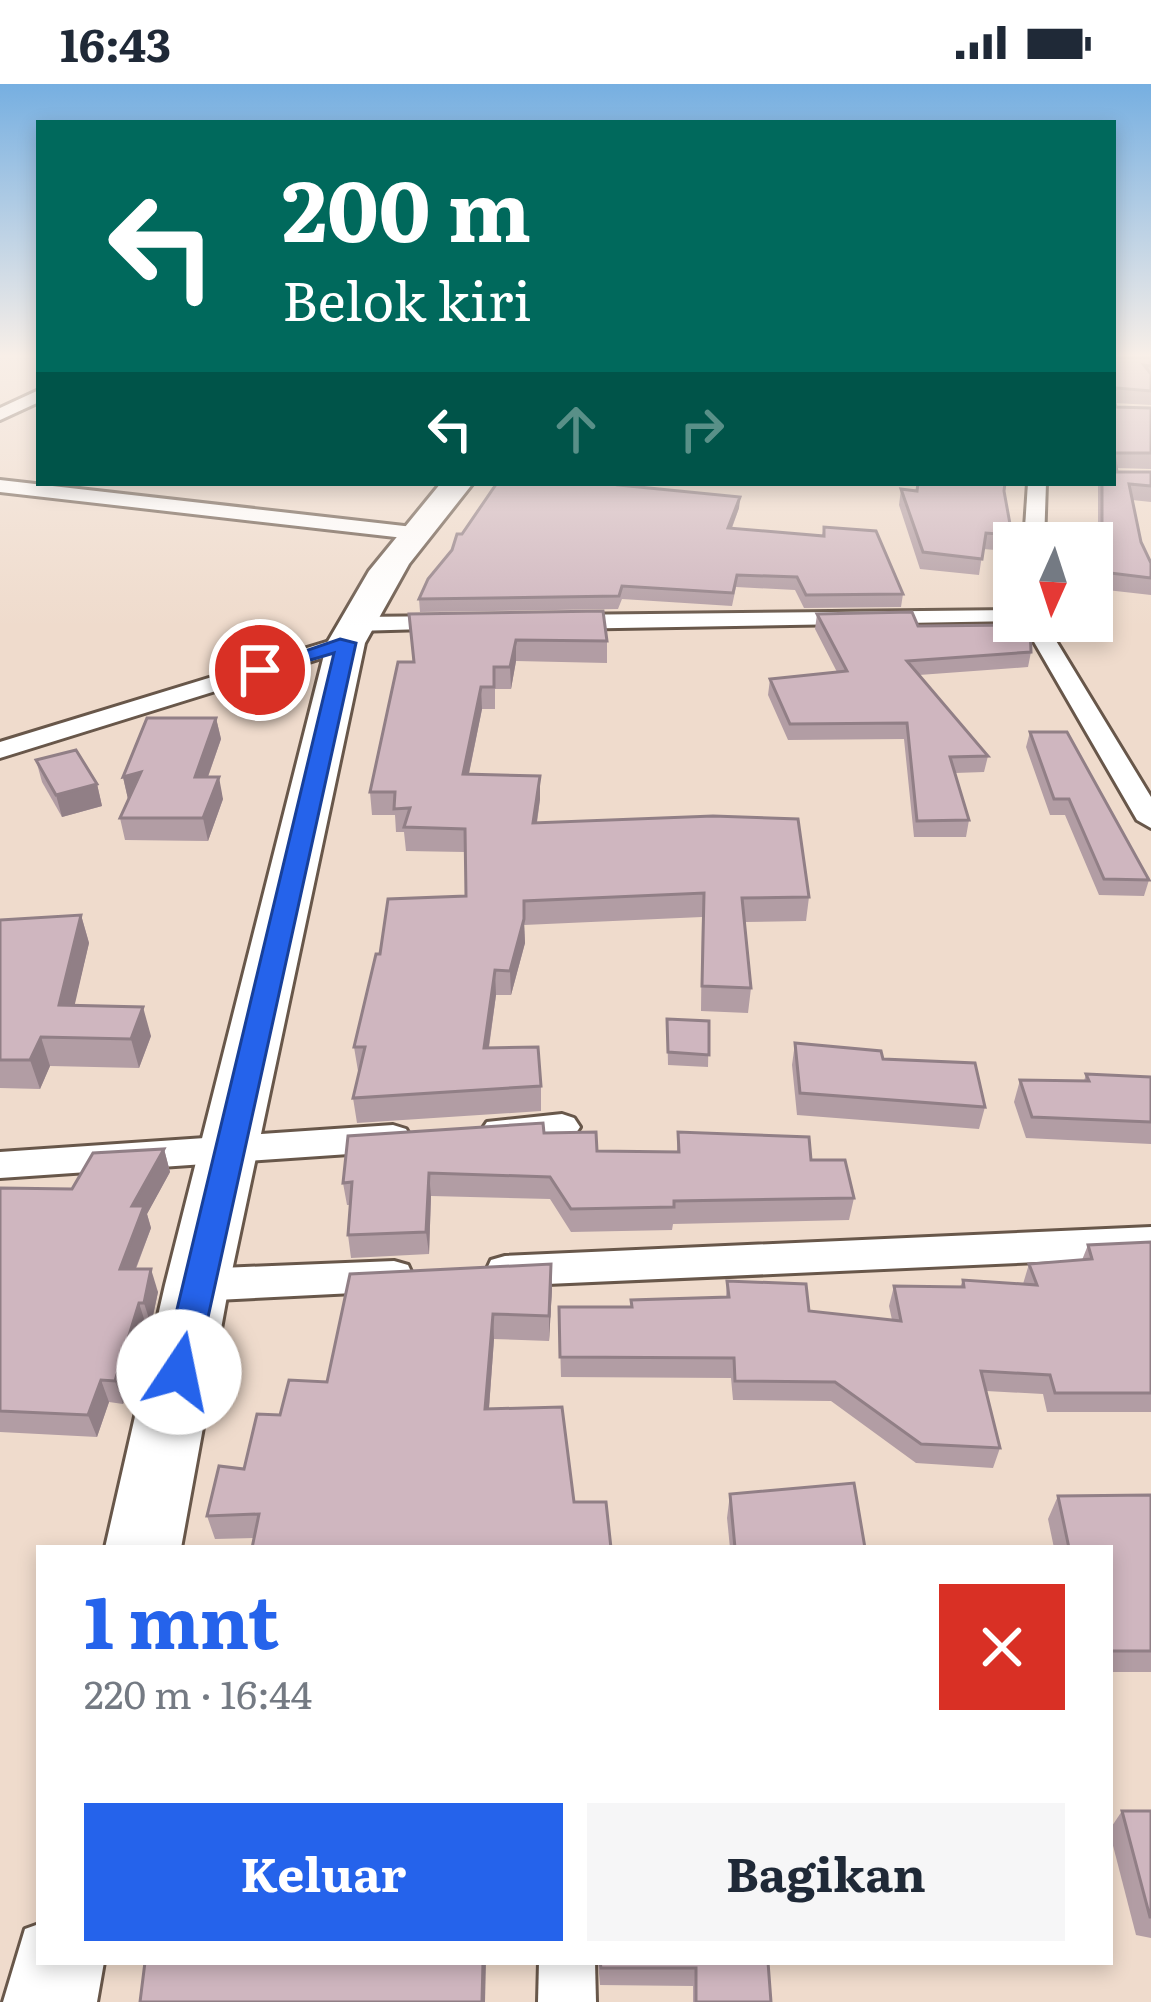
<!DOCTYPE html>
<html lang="id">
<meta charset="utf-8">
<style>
body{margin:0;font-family:Literata,serif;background:#f6f6f7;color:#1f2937;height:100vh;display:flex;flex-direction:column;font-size:45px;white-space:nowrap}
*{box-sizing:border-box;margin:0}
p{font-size:39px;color:#747a83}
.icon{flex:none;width:66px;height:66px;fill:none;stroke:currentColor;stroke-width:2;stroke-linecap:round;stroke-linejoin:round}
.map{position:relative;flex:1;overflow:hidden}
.drawer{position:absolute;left:36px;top:1461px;width:1077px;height:420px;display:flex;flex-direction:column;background:#fff;border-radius:0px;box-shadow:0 6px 18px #0003}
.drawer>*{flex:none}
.hud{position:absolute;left:36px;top:36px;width:1080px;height:366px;border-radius:0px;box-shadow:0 6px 18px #0003;background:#00695c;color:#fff;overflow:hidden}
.needle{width:78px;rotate:183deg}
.controls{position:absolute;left:993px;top:438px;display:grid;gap:24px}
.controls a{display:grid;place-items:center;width:120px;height:120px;border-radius:0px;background:#fff;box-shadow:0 6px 18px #0003;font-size:60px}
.pin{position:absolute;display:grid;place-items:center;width:102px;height:102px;color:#fff;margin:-51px;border:6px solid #fff;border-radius:50%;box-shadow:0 3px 12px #0007}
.me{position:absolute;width:132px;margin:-66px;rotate:11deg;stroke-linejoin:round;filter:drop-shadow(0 0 9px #0008)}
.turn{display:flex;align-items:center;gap:42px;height:252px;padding:0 48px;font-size:54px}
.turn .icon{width:156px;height:156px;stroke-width:2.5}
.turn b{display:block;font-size:84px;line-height:102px}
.lanes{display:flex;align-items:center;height:114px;padding:0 48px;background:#0003;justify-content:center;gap:60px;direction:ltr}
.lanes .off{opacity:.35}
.round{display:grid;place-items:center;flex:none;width:126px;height:126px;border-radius:0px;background:#f6f6f7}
.head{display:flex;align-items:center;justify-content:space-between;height:204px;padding:0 48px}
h1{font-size:72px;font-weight:700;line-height:90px;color:#2563eb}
.button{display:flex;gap:24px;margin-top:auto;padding:24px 48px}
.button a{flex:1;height:138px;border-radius:0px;background:#2563eb;color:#fff;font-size:48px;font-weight:700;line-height:138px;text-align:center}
.button a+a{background:#f6f6f7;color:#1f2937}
.status{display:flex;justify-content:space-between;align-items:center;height:84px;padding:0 60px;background:#fff;direction:ltr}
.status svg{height:33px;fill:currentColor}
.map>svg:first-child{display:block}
</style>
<div class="status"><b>16:43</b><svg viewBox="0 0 49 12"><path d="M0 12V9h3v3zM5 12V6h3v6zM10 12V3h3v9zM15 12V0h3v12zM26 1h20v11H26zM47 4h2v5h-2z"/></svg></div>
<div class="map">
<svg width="1151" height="1918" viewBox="0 0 1151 1918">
<rect width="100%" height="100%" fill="#efdbcc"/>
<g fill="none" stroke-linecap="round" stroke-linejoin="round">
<g stroke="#68574a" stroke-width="6">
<g id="street">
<polygon points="39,306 39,318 0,336 0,324"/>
<polygon points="0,396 413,443 423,449 413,455 0,408"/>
<polygon points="1028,399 1046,399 1044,459 1024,459"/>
<polygon points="1014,526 1014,537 1044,537 1151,713 1151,744 1137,736 1022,537 560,545 549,538 560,531"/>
<polygon points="454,532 462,534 462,544 355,547 344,540 355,533"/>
<polygon points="346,552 357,559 354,564 0,674 0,658"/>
<polygon points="562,1030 574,1034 580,1043 574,1052 499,1060 487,1056 481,1047 487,1038"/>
<polygon points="393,1041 406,1045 411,1054 406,1063 393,1067 0,1094 0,1068"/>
<polygon points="1151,1143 1151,1173 505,1202 491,1198 486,1187 491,1176 505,1172"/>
<polygon points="394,1177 408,1181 413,1192 408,1203 394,1207 197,1217 183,1212 177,1201 183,1190 197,1185"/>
<polygon points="539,1878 595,1878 596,1918 538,1918"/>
</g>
</g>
<g stroke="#68574a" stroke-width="6">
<g id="primary">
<polygon points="441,399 473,399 409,480 365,559 229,1201 181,1464 105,1464 165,1201 327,559 369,487"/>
<polygon points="39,1840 39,1878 104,1878 97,1918 3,1918 25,1845"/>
</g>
</g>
<use href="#street" fill="#fff" fill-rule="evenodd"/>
<use href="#primary" fill="#fff" fill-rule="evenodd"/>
</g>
<g fill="#b29da4">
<polygon points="1113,274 1151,274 1151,321 1115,319 1116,323 1151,325 1151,385 1116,384 1117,388 1151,388 1151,418 1132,416 1141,458 1151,479 1151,511 1098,505 1098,399 1113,399"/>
<polygon points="916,399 1005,399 1004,407 1012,451 1008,467 983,465 979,491 920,485 899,421 901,405 916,406"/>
<polygon points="631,402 740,413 739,424 732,444 822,452 824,443 903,510 901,523 804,524 795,506 736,503 732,522 622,515 618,525 420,528 419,515 462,450"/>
<polygon points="409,530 607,557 607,579 516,577 511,605 495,605 495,625 482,625 469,690 540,692 540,715 537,739 809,813 806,837 745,838 751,904 748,929 701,927 702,833 524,841 525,859 511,911 496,911 489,964 541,1002 541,1027 357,1039 353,1014 359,987 358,987 354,963 380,870 466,812 465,768 406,767 404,748 396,748 395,731 372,731 370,708 413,578"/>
<polygon points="817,530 918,542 1031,568 1028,583 919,591 988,672 984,688 955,689 969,736 966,753 914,753 904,655 788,656 768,611 770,595 837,588 815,545"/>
<polygon points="216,634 221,655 208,693 223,715 208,757 125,756 120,734 128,715 123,693"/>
<polygon points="1030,648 1149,796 1144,812 1099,811 1065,731 1050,731 1026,663"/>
<polygon points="36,676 97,700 102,722 62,733 42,698"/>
<polygon points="81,831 89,859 74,921 151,952 139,984 50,982 40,1005 0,1004 0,836"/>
<polygon points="667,935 709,937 708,983 668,981"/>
<polygon points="795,959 883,975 985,1023 979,1045 797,1031 792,981"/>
<polygon points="1086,990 1151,993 1151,1060 1026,1054 1014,1018 1020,996 1084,997"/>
<polygon points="678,1048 811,1076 854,1114 849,1136 673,1140 672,1146 571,1148 550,1115 431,1112 429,1170 351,1174 348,1151 350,1121 347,1121 343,1099 544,1049 597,1067 677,1068"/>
<polygon points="164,1065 170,1088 147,1130 151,1144 136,1185 158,1208 151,1241 146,1241 123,1320 109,1318 97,1353 0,1348 0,1104 72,1105"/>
<polygon points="1151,1158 1151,1328 1047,1328 1043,1310 986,1307 1000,1364 993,1384 916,1379 831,1317 733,1316 731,1294 561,1293 559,1223 631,1223 631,1216 726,1213 727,1197 809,1227 892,1236 889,1222 894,1202 960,1203 963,1196 1023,1200 1029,1180 1082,1176 1088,1161"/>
<polygon points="552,1205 549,1257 494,1255 489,1325 254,1454 215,1455 207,1432 244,1385 280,1331 327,1298"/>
<polygon points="730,1410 865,1464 730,1464 727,1434"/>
<polygon points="1151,1411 1151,1588 1110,1588 1110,1464 1054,1464 1048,1435 1058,1412"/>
<polygon points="1122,1727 1151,1727 1151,1854 1136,1851 1110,1750 1110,1745"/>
<polygon points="598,1878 768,1878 771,1918 693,1918 693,1902 600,1901"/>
</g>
<g fill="#917f86">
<polygon points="740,413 739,424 727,456 728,444"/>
<polygon points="516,556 516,577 511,605 510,583"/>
<polygon points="481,603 482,625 464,713 463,690"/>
<polygon points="216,634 221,655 200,715 195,693"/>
<polygon points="141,688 128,715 123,693"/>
<polygon points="540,692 540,715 533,763 533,739"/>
<polygon points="219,693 223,715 208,757 203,734"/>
<polygon points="97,700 102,722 62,733 56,711"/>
<polygon points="81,831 89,859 68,950 59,921"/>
<polygon points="524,835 525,859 511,911 510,887"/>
<polygon points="495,886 496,911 485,989 484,964"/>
<polygon points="143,923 151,952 139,984 131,955"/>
<polygon points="41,953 50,982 40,1005 30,976"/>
<polygon points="164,1065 170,1088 147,1130 151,1144 127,1207 120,1185 132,1122"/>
<polygon points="429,1089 431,1112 429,1170 426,1148"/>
<polygon points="551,1180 552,1205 549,1257 549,1232"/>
<polygon points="151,1185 158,1208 151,1241 144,1219"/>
<polygon points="139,1219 146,1241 123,1320 115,1297"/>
<polygon points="493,1230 494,1255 487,1350 485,1325"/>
<polygon points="101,1296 109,1318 97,1353 88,1331"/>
<polygon points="483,1878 486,1878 485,1918 482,1918"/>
</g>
<g fill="#cfb6bf" stroke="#917f86" stroke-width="3">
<polygon points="1113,274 1151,274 1151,282 1144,281 1151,290 1151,307 1117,304 1113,308"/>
<polygon points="1113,312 1116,323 1151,324 1151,369 1114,369 1117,388 1151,388 1151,402 1129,400 1141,458 1151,479 1151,494 1102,488 1102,399 1113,399"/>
<polygon points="497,399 621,399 619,401 740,413 728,444 824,452 824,443 876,447 903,510 806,511 797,493 737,491 733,509 622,502 619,512 419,515 428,495 452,466 457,450 462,450"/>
<polygon points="918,399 1005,399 1004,407 1012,451 986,449 982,475 923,468 901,405 917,407"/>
<polygon points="603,527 607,557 516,556 510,583 494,583 494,603 481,603 463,690 540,692 533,739 713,732 798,735 809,813 742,814 751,904 702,902 704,809 524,817 524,835 510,887 495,886 484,964 538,963 541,1002 353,1014 365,963 354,963 376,870 380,870 388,815 466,812 465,745 404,743 410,724 394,725 395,708 370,708 398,578 414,578 409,530"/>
<polygon points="912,528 918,542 1030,541 1031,568 907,577 988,672 950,673 969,736 917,737 907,639 790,640 770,595 847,587 817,530"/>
<polygon points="147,634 216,634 195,693 219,693 203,734 120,734 141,688 123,693"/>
<polygon points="1030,648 1067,648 1149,796 1104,795 1069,715 1054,715"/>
<polygon points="76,666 97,700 56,711 36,676"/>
<polygon points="81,831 59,921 143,923 131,955 41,953 30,976 0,976 0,836"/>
<polygon points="667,935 709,937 709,971 668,968"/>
<polygon points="795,959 881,967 883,975 975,979 985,1023 800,1009"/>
<polygon points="1086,990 1151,993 1151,1038 1032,1033 1020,996 1089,997"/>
<polygon points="543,1039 544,1049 596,1048 597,1067 679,1068 678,1048 809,1053 811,1076 845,1076 854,1114 674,1117 674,1123 571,1125 550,1093 429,1089 426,1148 348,1151 352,1098 343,1099 348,1052"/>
<polygon points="164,1065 132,1122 144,1122 120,1185 151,1185 144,1219 139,1219 115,1297 101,1296 88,1331 0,1327 0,1104 72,1105 93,1069"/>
<polygon points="1151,1158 1151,1309 1055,1309 1050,1291 981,1287 1000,1364 921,1360 835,1298 735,1297 734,1274 560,1273 559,1223 632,1223 631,1216 729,1213 727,1197 806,1200 809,1227 901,1237 894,1202 964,1203 963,1196 1037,1201 1029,1180 1092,1175 1088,1161"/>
<polygon points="551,1180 549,1232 493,1230 485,1325 562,1323 574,1418 606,1418 611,1464 252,1464 259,1430 207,1432 219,1382 244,1385 257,1330 280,1331 289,1296 327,1298 350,1190"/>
<polygon points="854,1399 865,1464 735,1464 730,1410"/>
<polygon points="1151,1411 1151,1567 1110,1567 1110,1464 1069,1464 1058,1412"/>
<polygon points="1122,1727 1151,1727 1151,1833 1150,1833"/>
<polygon points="145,1878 483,1878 482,1918 140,1918"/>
<polygon points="600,1878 768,1878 771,1918 696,1918 696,1884 601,1884"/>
</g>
<linearGradient id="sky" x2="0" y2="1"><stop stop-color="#76afe1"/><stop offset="0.5" stop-color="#f8efe8"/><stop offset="1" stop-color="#f8efe8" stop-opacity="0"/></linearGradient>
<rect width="1151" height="543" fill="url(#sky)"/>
<polygon fill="#2563eb" stroke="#184099" stroke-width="3" points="340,555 356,559 196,1288 191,1299 179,1303 167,1299 162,1288 334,569 260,591 250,586"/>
</svg>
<div class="controls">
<a><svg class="needle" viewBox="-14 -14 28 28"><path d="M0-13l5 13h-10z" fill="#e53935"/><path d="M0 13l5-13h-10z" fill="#747a83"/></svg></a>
</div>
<div class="pin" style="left:260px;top:586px;background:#d93025"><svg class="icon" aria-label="arrive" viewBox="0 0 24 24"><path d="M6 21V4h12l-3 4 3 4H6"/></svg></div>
<svg class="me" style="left:179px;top:1288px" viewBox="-20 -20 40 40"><circle r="19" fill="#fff"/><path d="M0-13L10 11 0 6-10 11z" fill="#2563eb"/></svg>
<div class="hud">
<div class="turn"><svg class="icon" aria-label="left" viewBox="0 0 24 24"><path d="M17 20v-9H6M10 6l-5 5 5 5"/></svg><div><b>200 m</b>Belok kiri</div></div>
<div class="lanes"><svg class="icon" aria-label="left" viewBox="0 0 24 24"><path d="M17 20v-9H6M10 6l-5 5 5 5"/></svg><svg class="icon off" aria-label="ahead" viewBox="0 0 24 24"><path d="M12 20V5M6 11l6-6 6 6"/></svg><svg class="icon off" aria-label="right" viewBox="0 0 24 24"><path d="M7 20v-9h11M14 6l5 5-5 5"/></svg></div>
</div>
<section class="drawer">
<div class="head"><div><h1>1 mnt</h1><p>220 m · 16:44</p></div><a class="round" style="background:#d93025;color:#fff"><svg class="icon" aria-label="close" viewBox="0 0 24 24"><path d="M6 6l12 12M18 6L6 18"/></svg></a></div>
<div class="button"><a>Keluar</a><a>Bagikan</a></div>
</section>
</div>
